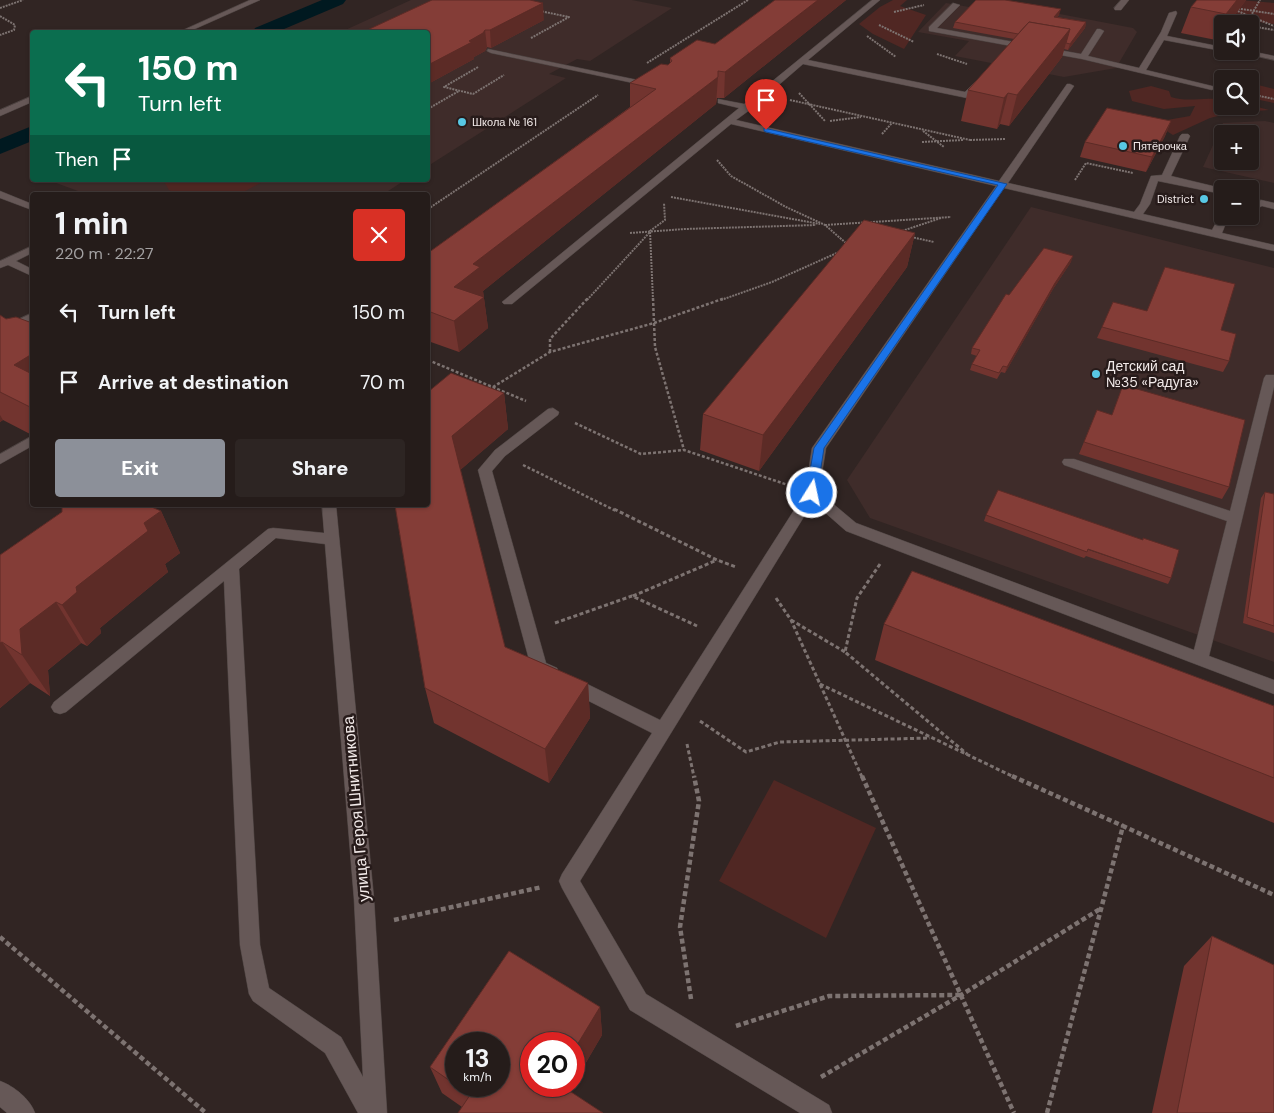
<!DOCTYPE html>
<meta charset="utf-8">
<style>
body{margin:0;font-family:"DM Sans",sans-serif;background:#2d2523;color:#f1f3f6;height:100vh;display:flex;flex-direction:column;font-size:19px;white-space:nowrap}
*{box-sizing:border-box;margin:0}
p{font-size:16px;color:#a3a1a2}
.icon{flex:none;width:28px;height:28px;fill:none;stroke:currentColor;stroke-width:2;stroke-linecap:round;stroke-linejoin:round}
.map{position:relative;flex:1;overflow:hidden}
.panel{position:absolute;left:30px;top:192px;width:400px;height:315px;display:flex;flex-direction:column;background:#251c1a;border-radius:5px;box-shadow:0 1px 4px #0004,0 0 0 1px #423a39}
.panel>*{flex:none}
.hud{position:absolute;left:30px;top:30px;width:400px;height:152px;border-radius:5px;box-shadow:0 1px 4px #0004,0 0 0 1px #423a39;background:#0b6e4f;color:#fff;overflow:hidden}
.fabs{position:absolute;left:1214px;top:15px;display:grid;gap:10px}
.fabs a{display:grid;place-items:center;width:45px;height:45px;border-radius:5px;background:#251c1a;box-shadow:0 1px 4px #0004,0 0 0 1px #423a39;font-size:25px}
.speed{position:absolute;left:445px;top:1032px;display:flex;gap:10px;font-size:25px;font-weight:700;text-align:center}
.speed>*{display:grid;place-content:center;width:65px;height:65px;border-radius:50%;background:#251c1a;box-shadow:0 1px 4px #0004,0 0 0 1px #423a39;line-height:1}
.speed small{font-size:12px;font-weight:400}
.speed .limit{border:8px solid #d22;background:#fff;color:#111}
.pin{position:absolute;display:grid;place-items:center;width:42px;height:42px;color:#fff;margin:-51px -21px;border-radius:50% 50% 50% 0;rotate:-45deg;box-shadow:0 0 5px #0007}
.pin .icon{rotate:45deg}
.me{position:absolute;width:55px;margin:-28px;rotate:10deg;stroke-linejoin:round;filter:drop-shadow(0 0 4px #0008)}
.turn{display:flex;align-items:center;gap:18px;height:105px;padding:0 25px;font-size:22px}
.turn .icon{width:65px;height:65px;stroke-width:2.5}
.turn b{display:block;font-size:35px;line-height:42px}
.then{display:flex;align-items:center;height:48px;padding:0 25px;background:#0003;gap:10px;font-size:19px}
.round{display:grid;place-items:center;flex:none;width:52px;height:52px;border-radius:5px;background:#2d2523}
.head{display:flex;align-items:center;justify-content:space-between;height:85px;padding:0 25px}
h1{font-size:30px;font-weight:800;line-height:38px}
.cta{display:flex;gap:10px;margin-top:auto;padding:10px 25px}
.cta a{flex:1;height:58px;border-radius:5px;background:#8c9099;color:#fff;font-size:20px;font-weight:800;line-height:58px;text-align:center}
.cta a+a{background:#2d2523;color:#f1f3f6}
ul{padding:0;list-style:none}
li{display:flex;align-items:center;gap:15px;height:70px;padding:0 25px}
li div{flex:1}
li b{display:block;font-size:19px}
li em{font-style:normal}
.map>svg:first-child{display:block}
</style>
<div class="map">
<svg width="1274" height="1113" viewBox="0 0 1274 1113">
<rect width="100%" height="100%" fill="#312523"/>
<g fill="#3f2c2a" fill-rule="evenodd">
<polygon points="411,0 632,0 672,8 590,61 577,59 549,74 566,78 428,166 428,32 341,32"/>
<polygon points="946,3 998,12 1018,6 1133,28 1137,32 1116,68 1064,77 955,56 969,41 918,32"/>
<path d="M1265,121L1274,123V183L1203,167L1223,123ZM1222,134H1250V161H1222Z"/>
<polygon points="48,180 405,180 382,195 89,195"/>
<polygon points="1031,207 1274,268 1274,662 870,518 847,480"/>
</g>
<g fill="#502723">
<polygon points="893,0 907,0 900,6 926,15 904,49 873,34 859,24 880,7"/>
<polygon points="1240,0 1274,3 1274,24 1231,18"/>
<polygon points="1250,83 1274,89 1274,103 1250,98"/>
<path d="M1151,86L1169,91L1171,97C1190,103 1203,96 1222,100V106H1250V105L1269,110L1230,113L1210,118L1173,135L1165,130L1167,120L1190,116L1195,106L1164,109L1132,101L1129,91Z"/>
<polygon points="163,180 266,180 238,195 179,195 169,190"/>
<polygon points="774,780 876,828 826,938 719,881"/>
</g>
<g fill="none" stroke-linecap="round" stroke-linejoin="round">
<g fill="#001920" fill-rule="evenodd">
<polygon points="322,0 346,0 343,4 277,32 253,32 255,28"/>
<polygon points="32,126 32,141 0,154 0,139"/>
</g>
<g stroke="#4c4341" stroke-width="1">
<g id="minor">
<polygon points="250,0 260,0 188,32 179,32"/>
<polygon points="872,0 880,0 808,60 965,92 978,79 984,79 984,83 967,98 803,64 751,109 736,120 999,181 1067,84 1070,84 1074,86 1008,183 1134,212 1140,204 1151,176 1162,175 1180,136 1182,134 1188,134 1190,136 1171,176 1225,189 1222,189 1222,194 1158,181 1150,204 1143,214 1212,230 1218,219 1226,216 1242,216 1226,223 1222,233 1274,245 1274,251 1004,188 826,448 819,492 856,523 1194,650 1227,521 1064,465 1062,462 1064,459 1074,459 1230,511 1264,378 1266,375 1274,375 1274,387 1209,656 1274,680 1274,694 846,531 813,502 580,881 646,994 829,1105 832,1113 800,1113 630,1010 562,888 559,881 562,874 652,733 565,689 563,684 565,679 571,677 577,679 660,720 805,493 812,448 996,186 731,124 512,304 504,304 502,302 739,108 718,103 718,99 744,104"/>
<polygon points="1121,0 1129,0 1121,10 1115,10 1114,8"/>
<polygon points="953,3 960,5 937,28 1081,54 1097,29 1100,29 1104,31 1088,56 1139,68 1161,32 1169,13 1176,11 1177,13 1167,36 1222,47 1222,51 1164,40 1146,70 1216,87 1212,90 1082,59 929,31 929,27"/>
<polygon points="488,49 652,83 656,85 652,87 491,53 487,51"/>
<polygon points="1233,51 1250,51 1274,56 1274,60"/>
<polygon points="32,96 32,102 0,116 0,110"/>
<polygon points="0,191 32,204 32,210 0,198"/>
<polygon points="1261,200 1274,203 1274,209 1262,206 1250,212 1250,205"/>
<polygon points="32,246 32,253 16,261 32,269 32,276 8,265 0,268 0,261"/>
<polygon points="32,313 32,320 0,337 0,328"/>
<polygon points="553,408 559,412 558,415 505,456 492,471 546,663 557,668 559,673 557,678 551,680 533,672 531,667 478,470 495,450 548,409"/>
<polygon points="32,436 32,446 0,464 0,454"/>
<path d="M322,505H336L374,899L387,1113H358L325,1053L253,1001L249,994L240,945L224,581L66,712L60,714L54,712L51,707L54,702L268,529L273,528L324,533ZM276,538L325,544L354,899L363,1077L341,1037L269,988L260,945L239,569Z"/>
<path d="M0,1081C14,1086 30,1099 35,1113H7L0,1107Z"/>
</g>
</g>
<g stroke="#7d7371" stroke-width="2" stroke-dasharray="2 1" stroke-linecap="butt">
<polyline points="0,8 23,0"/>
<polyline points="1235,8 1274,14"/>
<polyline points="1235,10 1274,26"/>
<polyline points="894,12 924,5"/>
<polyline points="0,16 15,25 14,30 0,35"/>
<polyline points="1225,22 1237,24"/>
<polyline points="1246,24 1260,0"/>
<polyline points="879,25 914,42"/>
<polyline points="1250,26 1274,30"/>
<polyline points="867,36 896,57"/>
<polyline points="531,38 569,17 540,11"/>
<polyline points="937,54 967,64"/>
<polyline points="647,63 748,0"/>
<polyline points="478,67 444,87 473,94 504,75"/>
<polyline points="799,93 825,121"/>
<polyline points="1250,94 1274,99"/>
<polyline points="790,100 970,140"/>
<polyline points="428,109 459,91"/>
<polyline points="830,121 861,117"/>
<polyline points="923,131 944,147"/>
<polyline points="882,134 892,123"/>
<polyline points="970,140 1006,139"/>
<polyline points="922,142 963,140"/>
<polyline points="717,160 731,176 786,207 825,225 847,244"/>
<polyline points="1075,180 1086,163 1133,173"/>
<polyline points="671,197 820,224"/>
<polyline points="428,209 598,95"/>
<polyline points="825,225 951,217"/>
<polyline points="902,231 941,218"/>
<polyline points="630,233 685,229 816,225"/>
<polyline points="911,237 934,242"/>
<polyline points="587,300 650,232"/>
<polyline points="653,300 650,231 665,220 664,203"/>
<polyline points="721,300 772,282 839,252"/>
</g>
<g stroke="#7d7371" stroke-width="2.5" stroke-dasharray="3 2" stroke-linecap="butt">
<polyline points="653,298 655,347 684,450"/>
<polyline points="550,352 550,339 588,298"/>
<polyline points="428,360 526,401"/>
<polyline points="488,388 493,387 550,352 654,323 725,298"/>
<polyline points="575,423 641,454 684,450 788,485"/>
<polyline points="523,465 616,511"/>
</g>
<g stroke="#7d7371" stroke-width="3" stroke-dasharray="4 2.5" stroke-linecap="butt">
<polyline points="614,509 717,560 736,567"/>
<polyline points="880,564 857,598 845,652 967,754"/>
<polyline points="633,596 717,560"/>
<polyline points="776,598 791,620 862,777"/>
<polyline points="791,620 845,652"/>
<polyline points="555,623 632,596 697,626"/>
<polyline points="820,684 1014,777"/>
<polyline points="700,721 746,752 780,742 930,738"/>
<polyline points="687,744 694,777"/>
</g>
<g stroke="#7d7371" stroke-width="4.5" stroke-dasharray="5 3" stroke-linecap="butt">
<polyline points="862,776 1014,1113"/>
<polyline points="1012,776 1123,826"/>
<polyline points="394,920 542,887"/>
<polyline points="0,937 206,1113"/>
<polyline points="691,999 680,927 699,801 694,776"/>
<polyline points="736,1026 829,996 961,995"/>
<polyline points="821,1077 961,995 1100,909"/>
<polyline points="1047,1113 1123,826 1274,895"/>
</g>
<use href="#minor" fill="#665857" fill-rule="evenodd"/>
</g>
<g fill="#72342f" fill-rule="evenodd">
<polygon points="775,0 846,0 724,98 717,98 716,104 483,291 488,328 459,352 428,341 428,253 630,107 630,83 668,65 670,63 670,58 715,44"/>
<polygon points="1246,0 1228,24 1222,24 1216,40 1181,33 1191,7"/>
<polygon points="1059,15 1057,17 1086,22 1085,28 1068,50 1064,49 1062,57 1009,126 1000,124 997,129 961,121 968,90 1014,39 953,28 955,22"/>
<polygon points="544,20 491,48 487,47 485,51 474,57 474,59 428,84 428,32"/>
<polygon points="1171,121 1165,136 1146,172 1080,157 1085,142"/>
<polygon points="915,233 907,267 759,471 700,450 703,414"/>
<polygon points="1071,262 1053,289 1005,373 1001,372 997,379 970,370 972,364 977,356 971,354 972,348 1009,295"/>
<polygon points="0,316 6,319 32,323 32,435 3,420 0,422"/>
<polygon points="1102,327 1221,330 1229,361 1223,372 1097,338"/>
<polygon points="1123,385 1229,487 1222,499 1079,454 1097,410 1112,415"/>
<polygon points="504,393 508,429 460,470 505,647 588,683 590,718 549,783 434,723 425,688 395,505"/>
<polygon points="1265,492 1274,494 1274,633 1243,623 1261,498"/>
<polygon points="161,511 180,553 165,564 168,572 100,628 101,633 87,646 81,643 48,670 50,696 30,683 0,708 0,555 62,512"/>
<polygon points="986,515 1171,578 1168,584 1086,556 1084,558 984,521"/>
<polygon points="884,624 1274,706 1274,823 875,660"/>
<polygon points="1212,936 1274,1113 1152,1113 1184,966"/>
<path d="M509,951L600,1007L602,1035L574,1083V1044H531V1086H572L569,1091L603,1113H458L462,1107L442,1093L430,1067ZM456,1044H499V1086H456Z"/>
</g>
<g fill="#5c2b26">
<polygon points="818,0 846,0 724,98 725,72"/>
<polygon points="1237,0 1246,0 1228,24 1222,24 1222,31 1216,40 1226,14"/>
<polygon points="543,3 544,20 491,48 490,30"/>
<polygon points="1061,9 1059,15 1053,23 1054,17"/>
<polygon points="1086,22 1085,28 1068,50 1070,44"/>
<polygon points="1070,29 1062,57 1009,126 1017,95"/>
<polygon points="485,30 487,47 485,51 474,57 474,59 428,84 428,65 469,41"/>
<polygon points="718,77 716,104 483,291 488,328 459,352 454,321 454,287 473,264"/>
<polygon points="1008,93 1000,124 997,129 1004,98"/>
<polygon points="1171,121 1165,136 1146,172 1152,157"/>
<polygon points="915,233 907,267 759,471 763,435"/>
<polygon points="1073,256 1071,262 1053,289 1005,373 1007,367 1055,283"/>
<polygon points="32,354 32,401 14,365"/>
<polygon points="504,393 508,429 458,472 452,436"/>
<polygon points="0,415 3,420 0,422"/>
<polygon points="161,511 180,553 165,564 168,572 100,628 101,633 87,646 62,605 76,587 144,523"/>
<polygon points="56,602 81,643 48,670 50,696 22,655 20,629"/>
<polygon points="2,642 30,683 0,708 0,643"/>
<polygon points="588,683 590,718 549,783 545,749"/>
<polygon points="600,1007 602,1035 574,1083 574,1050"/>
<polygon points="556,1086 572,1086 560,1107"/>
</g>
<g fill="#843d37" stroke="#5c2b26">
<polygon points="432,0 530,0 543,3 490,30 485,30 483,33 469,41 472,42 428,65 428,32 363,32"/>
<polygon points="775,0 818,0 725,72 718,71 718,77 473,264 480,267 454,287 484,297 454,321 428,311 428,253 656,89 630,83 661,64 668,65 672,61 670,58 697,40 715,44"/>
<polygon points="976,0 1005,0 1061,9 1054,17 1086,22 1070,44 1066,43 1070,29 1029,22 1018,34 955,22"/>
<polygon points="1197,0 1237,0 1226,14 1191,7"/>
<polygon points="1029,22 1070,29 1017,95 1008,93 1004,98 968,90"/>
<polygon points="1107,108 1171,121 1152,157 1085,142"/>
<polygon points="864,220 915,233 763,435 703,414"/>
<polygon points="1044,248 1073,256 1055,283 1007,367 1003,366 999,373 972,364 980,350 972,348 1006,294 1009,295"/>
<polygon points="1165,267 1235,284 1221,330 1236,334 1229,361 1102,327 1113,302 1147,311"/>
<polygon points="0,315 6,319 16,317 32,323 32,354 14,365 32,374 32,408 0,392"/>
<polygon points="451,373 504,393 452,436 505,647 588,683 545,749 425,688 395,505 428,505 428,392"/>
<polygon points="1123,385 1245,420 1229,487 1084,442 1097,410 1112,415"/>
<polygon points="998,490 1143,540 1143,538 1179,550 1171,578 1088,549 1087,552 986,515"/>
<polygon points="1265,492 1274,494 1274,626 1247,617"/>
<polygon points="64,505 147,505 161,511 144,523 148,531 76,587 77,592 62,605 56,602 20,629 22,655 2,642 0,643 0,555 62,512 62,507"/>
<polygon points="912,571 1274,706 1274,778 884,624"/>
<polygon points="1212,936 1274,965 1274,1113 1177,1113"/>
<polygon points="509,951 600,1007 574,1050 574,1044 531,1044 531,1086 562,1086 603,1113 458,1113 470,1095 458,1086 499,1086 499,1044 456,1044 456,1085 430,1067"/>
</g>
<polygon fill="#1a73e8" stroke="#114b97" points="764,128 1007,184 824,448 817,493 812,497 806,493 814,448 998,185 766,132 764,131"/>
<g fill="#58c8e4" stroke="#271b1a" stroke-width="2">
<circle cx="462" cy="122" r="5"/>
<circle cx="1123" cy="146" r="5"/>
<circle cx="1204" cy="199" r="5"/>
<circle cx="1096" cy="374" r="5"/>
</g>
<g text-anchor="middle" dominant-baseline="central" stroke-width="5" stroke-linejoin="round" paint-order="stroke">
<g font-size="11" fill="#f2eae9" stroke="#271b1a" text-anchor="start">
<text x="472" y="122">Школа № 161</text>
<text x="1133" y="146">Пятёрочка</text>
<text x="1194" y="199" text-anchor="end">District</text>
</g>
<g font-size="14" fill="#f2eae9" stroke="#271b1a" text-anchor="start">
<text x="1106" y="366">Детский сад<tspan x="1106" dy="16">№35 «Радуга»</tspan></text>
</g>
<g font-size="16" fill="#f2eae9" stroke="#271b1a">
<text transform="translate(356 809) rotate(-95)">улица Героя Шнитникова</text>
</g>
</g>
</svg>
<div class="fabs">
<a><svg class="icon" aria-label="sound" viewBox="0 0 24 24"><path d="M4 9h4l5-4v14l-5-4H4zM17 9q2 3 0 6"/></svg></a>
<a><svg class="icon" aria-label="search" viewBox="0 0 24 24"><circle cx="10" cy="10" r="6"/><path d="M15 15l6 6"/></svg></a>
<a>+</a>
<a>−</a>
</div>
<div class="speed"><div>13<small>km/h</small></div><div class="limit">20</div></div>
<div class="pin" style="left:766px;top:130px;background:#d93025"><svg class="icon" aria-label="arrive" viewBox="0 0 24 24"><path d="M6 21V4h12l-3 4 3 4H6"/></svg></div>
<svg class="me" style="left:812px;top:493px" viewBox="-20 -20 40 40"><circle r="17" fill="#1a73e8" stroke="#fff" stroke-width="3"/><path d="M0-11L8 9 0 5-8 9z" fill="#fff"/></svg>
<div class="hud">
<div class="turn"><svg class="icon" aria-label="left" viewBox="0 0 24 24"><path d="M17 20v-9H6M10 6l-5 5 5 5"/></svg><div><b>150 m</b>Turn left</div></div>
<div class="then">Then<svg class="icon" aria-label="arrive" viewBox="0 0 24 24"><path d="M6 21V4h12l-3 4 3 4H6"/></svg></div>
</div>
<section class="panel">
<div class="head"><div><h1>1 min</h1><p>220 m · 22:27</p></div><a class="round" style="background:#d93025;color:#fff"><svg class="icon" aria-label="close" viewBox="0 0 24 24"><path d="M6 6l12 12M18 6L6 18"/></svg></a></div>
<ul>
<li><svg class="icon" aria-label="left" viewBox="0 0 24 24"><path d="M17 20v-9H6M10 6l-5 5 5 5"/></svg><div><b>Turn left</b></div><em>150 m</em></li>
<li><svg class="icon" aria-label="arrive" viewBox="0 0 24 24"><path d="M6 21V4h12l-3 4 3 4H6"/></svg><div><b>Arrive at destination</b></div><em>70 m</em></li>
</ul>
<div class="cta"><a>Exit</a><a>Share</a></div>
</section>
</div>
